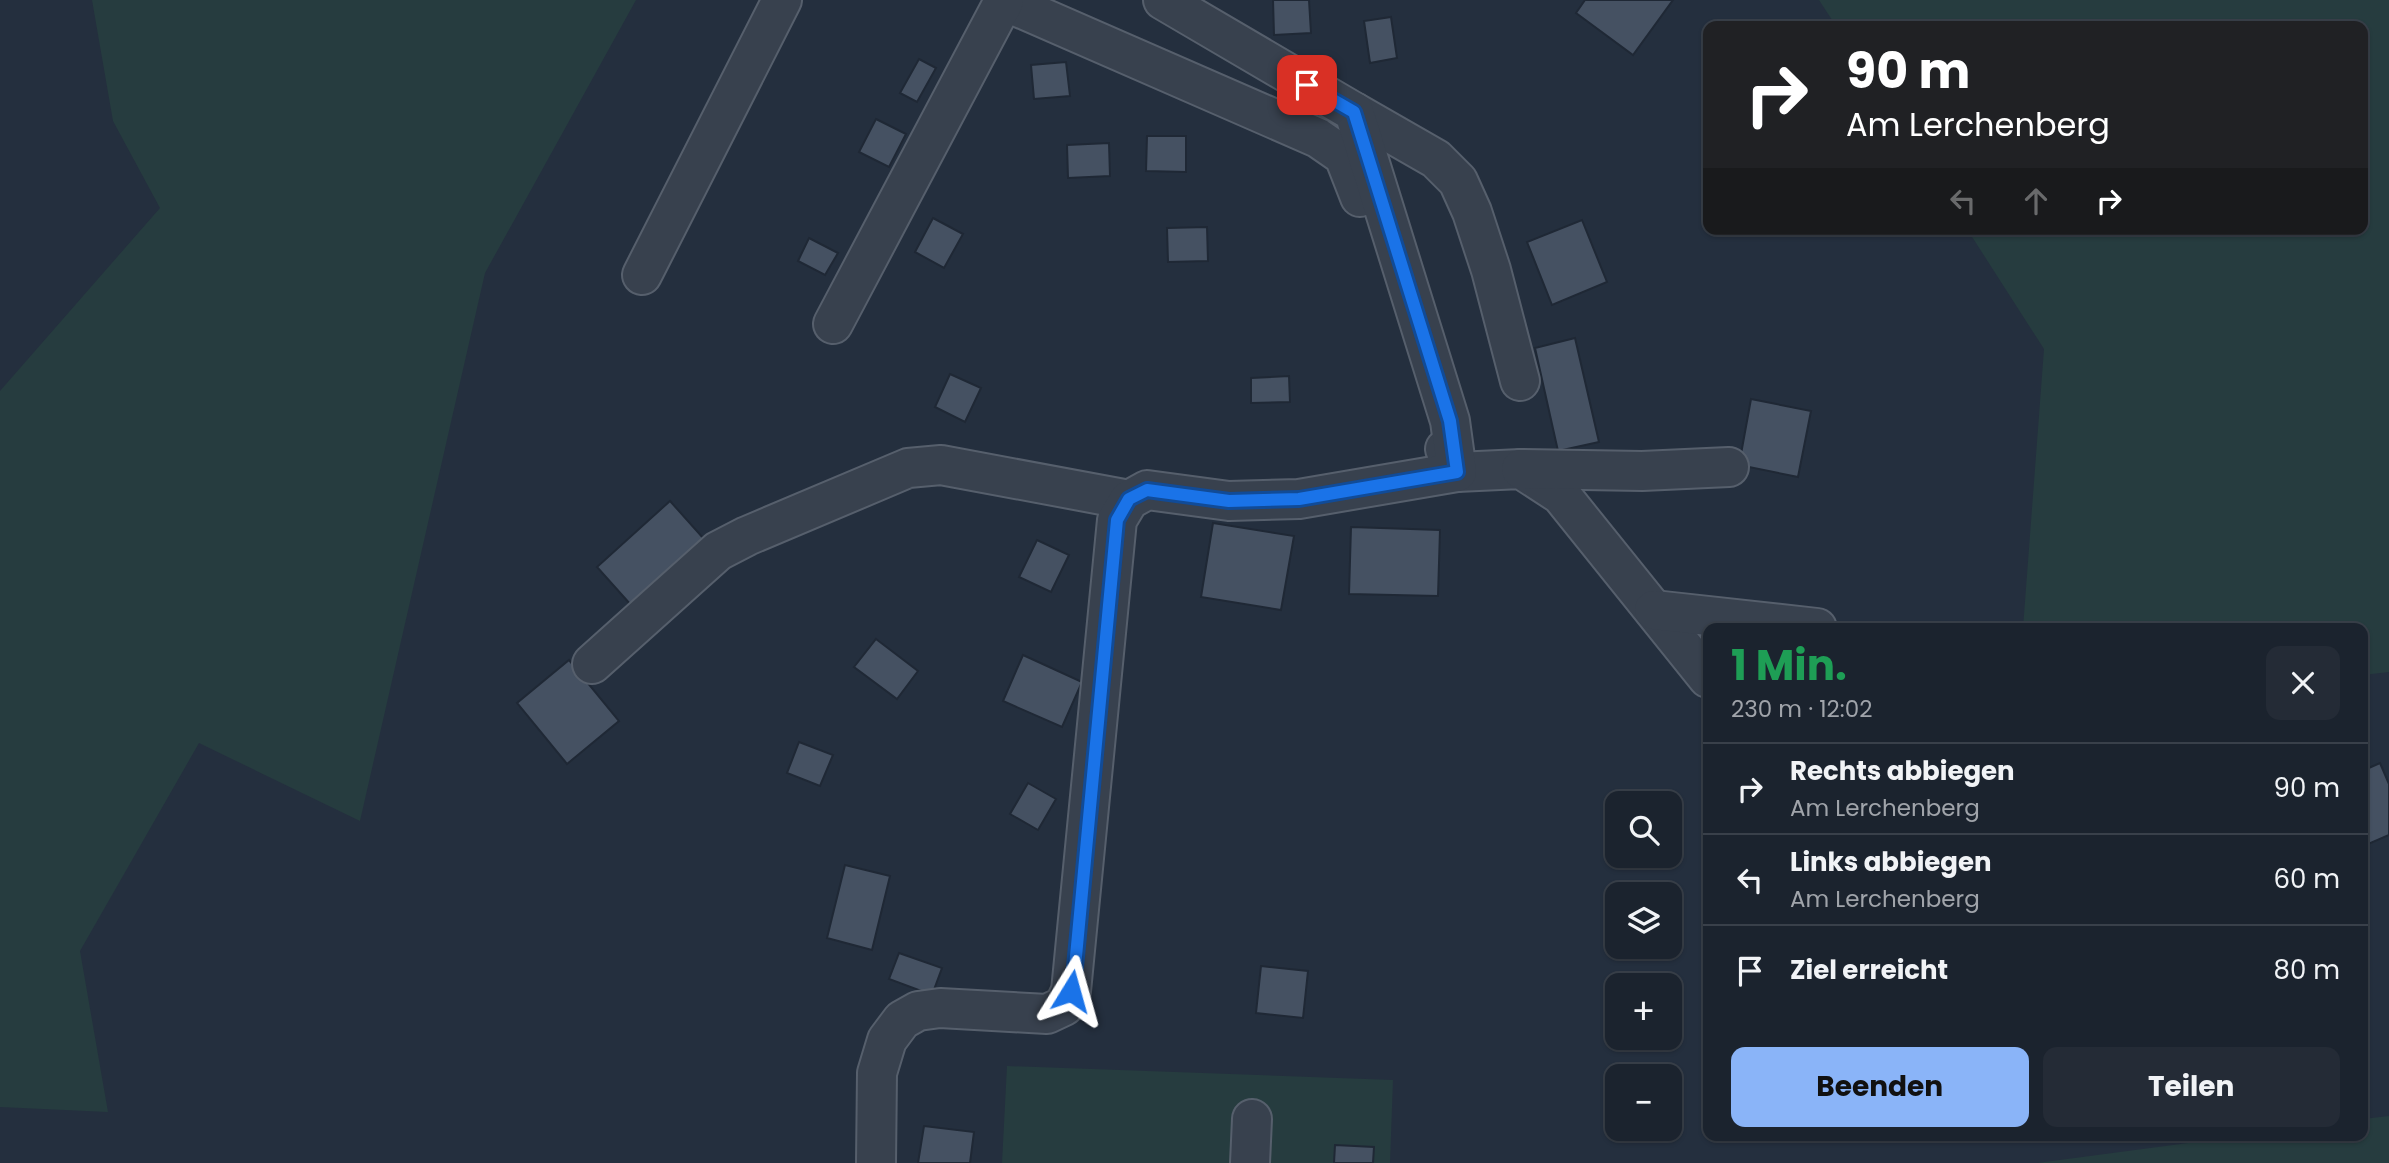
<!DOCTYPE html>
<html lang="de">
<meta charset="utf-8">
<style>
body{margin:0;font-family:Poppins,sans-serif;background:#242b36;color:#f1f3f6;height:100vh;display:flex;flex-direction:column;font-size:26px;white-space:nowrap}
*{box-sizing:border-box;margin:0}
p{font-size:23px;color:#a0a4aa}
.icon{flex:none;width:38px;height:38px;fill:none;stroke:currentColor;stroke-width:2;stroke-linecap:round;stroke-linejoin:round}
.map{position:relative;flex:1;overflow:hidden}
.details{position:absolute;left:1703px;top:623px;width:665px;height:518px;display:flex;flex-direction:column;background:#1b232e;border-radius:14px;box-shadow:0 2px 5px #0004,0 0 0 2px #39404a}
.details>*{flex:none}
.top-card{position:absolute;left:1703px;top:21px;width:665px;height:214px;border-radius:14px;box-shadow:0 2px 5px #0004,0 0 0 2px #39404a;background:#202124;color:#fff;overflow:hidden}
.buttons{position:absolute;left:1605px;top:791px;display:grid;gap:14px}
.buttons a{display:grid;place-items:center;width:77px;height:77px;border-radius:14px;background:#1b232e;box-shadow:0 2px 5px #0004,0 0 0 2px #39404a;font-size:35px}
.pin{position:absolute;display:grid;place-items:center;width:60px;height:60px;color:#fff;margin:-30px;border-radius:14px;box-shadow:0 4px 10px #0006}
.me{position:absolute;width:77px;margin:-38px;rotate:8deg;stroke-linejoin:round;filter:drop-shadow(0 0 5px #0008)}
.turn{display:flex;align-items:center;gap:24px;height:147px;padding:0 28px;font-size:32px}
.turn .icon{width:91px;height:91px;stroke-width:2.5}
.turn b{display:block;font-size:49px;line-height:60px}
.lanes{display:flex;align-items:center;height:66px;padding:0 28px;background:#0003;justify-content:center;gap:35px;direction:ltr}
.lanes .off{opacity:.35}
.round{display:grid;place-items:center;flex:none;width:74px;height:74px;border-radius:14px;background:#242b36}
.head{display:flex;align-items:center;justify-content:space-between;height:119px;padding:0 28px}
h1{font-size:42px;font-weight:700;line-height:52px;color:#1e9e55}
.button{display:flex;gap:14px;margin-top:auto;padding:14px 28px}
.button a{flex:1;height:80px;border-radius:14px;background:#8ab4f8;color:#111;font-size:28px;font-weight:700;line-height:80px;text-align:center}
.button a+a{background:#242b36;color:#f1f3f6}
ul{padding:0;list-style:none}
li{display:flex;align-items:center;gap:21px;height:91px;padding:0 28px;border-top:2px solid #39404a}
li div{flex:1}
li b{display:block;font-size:26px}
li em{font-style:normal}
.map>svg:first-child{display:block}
</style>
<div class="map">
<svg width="2389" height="1163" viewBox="0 0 2389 1163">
<rect width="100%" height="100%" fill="#242f3e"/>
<g fill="#263c3f">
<polygon points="92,0 636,0 485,273 360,821 199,743 80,951 108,1112 0,1107 0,391 160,208 113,121"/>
<polygon points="1819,0 2389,0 2389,672 2363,675 2362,628 2023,628 2044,349 1967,229 2362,229 2362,26 1836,26"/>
<polygon points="1007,1066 1393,1080 1390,1163 1002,1163"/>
<polygon points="2389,1116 2389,1163 2037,1163 2241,1136 2362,1136 2363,1119"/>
</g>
<g fill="#455162" stroke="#1f2835" stroke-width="2">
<polygon points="1273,0 1309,0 1311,33 1274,35"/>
<polygon points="1585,0 1673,0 1633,55 1576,13"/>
<polygon points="1391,17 1397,58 1370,63 1364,21"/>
<polygon points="919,59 936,68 917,102 900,93"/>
<polygon points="1066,62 1070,96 1034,99 1031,65"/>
<polygon points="876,119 906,134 889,167 859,152"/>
<polygon points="1147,136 1186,136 1186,172 1146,171"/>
<polygon points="1109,143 1110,176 1068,178 1067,145"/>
<polygon points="933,218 963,234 944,268 915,252"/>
<polygon points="1582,220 1607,282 1552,305 1527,242"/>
<polygon points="1207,227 1208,261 1168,262 1167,228"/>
<polygon points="809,238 838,253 825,275 798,261"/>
<polygon points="1575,338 1599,442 1558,451 1535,348"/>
<polygon points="950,374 981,388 965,422 935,407"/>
<polygon points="1289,376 1290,402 1251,403 1251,378"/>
<polygon points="1751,399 1811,411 1798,477 1739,465"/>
<polygon points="670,501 704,539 631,605 597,567"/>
<polygon points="1213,523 1294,536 1281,610 1201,597"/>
<polygon points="1351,527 1440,530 1438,596 1349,594"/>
<polygon points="1037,540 1069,555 1051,592 1019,577"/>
<polygon points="876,639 918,671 897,699 854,667"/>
<polygon points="1023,655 1082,682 1062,727 1003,701"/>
<polygon points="569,660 619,721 567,764 517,703"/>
<polygon points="799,742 833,755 820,786 787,773"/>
<polygon points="2380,763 2389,784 2389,835 2366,845 2362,837 2362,771"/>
<polygon points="1028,783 1056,799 1038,830 1010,814"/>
<polygon points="845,865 890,876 872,950 827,938"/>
<polygon points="899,953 942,968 932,995 889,979"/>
<polygon points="1261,966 1308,971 1303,1018 1256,1013"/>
<polygon points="924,1126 974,1132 970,1163 918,1163"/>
<polygon points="1335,1145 1374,1147 1373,1163 1334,1163"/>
</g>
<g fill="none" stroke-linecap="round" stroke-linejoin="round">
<g stroke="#565f6c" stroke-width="42">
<g id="minor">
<polyline points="1002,0 1318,138 1344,156 1360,197"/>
<polyline points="1354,112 1436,159 1458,181 1472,212 1491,270 1520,381"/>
<polyline points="642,275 782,0"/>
<polyline points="833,324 1004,1"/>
<polyline points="1445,449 1457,472 1521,469 1561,495 1708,678"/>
<polyline points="1521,469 1642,471 1729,467"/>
<polyline points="1654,610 1817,628"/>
<polyline points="592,664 718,551 747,536 908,468 941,465 1129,500"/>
<polyline points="876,1163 877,1073 887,1040 902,1020 918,1011 940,1008 1047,1014 1064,1006 1071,991 1117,520 1129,500 1147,490 1229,501 1299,499 1457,472 1450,421 1354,112 1163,0"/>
<polyline points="1250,1163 1252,1119"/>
</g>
</g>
<use href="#minor" stroke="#38414e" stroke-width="38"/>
</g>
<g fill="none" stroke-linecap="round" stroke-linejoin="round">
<g stroke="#114b97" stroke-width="18">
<polyline id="route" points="1071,991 1075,967 1117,520 1129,499 1147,490 1229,501 1299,499 1457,472 1450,421 1354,112 1307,85"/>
</g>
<use href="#route" stroke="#1a73e8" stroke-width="12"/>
</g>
</svg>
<div class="buttons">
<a><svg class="icon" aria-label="search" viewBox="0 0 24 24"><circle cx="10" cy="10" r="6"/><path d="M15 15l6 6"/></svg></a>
<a><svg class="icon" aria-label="layers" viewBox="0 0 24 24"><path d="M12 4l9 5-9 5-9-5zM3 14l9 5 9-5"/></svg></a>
<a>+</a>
<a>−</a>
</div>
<div class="pin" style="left:1307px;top:85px;background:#d93025"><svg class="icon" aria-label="arrive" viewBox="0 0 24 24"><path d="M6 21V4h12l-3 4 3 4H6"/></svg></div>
<svg class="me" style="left:1071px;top:991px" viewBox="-20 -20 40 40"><path d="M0-17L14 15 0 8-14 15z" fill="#1a73e8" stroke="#fff" stroke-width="4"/></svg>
<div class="top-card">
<div class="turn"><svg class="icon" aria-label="right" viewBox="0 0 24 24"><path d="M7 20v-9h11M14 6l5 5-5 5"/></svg><div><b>90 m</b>Am Lerchenberg</div></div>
<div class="lanes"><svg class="icon off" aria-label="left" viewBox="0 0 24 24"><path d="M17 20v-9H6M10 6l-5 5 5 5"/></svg><svg class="icon off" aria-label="ahead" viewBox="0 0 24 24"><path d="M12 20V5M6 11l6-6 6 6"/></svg><svg class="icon" aria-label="right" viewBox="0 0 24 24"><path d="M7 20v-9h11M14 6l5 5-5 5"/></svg></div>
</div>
<section class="details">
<div class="head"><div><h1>1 Min.</h1><p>230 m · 12:02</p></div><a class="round"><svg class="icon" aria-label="close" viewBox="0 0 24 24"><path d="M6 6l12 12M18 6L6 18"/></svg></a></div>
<ul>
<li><svg class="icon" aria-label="right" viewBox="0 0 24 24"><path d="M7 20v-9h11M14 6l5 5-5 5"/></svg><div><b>Rechts abbiegen</b><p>Am Lerchenberg</p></div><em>90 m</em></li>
<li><svg class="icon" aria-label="left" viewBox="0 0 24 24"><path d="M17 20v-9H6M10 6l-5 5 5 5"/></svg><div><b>Links abbiegen</b><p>Am Lerchenberg</p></div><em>60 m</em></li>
<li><svg class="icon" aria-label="arrive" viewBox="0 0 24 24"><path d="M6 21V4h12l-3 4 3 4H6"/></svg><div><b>Ziel erreicht</b></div><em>80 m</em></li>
</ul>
<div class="button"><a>Beenden</a><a>Teilen</a></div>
</section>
</div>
